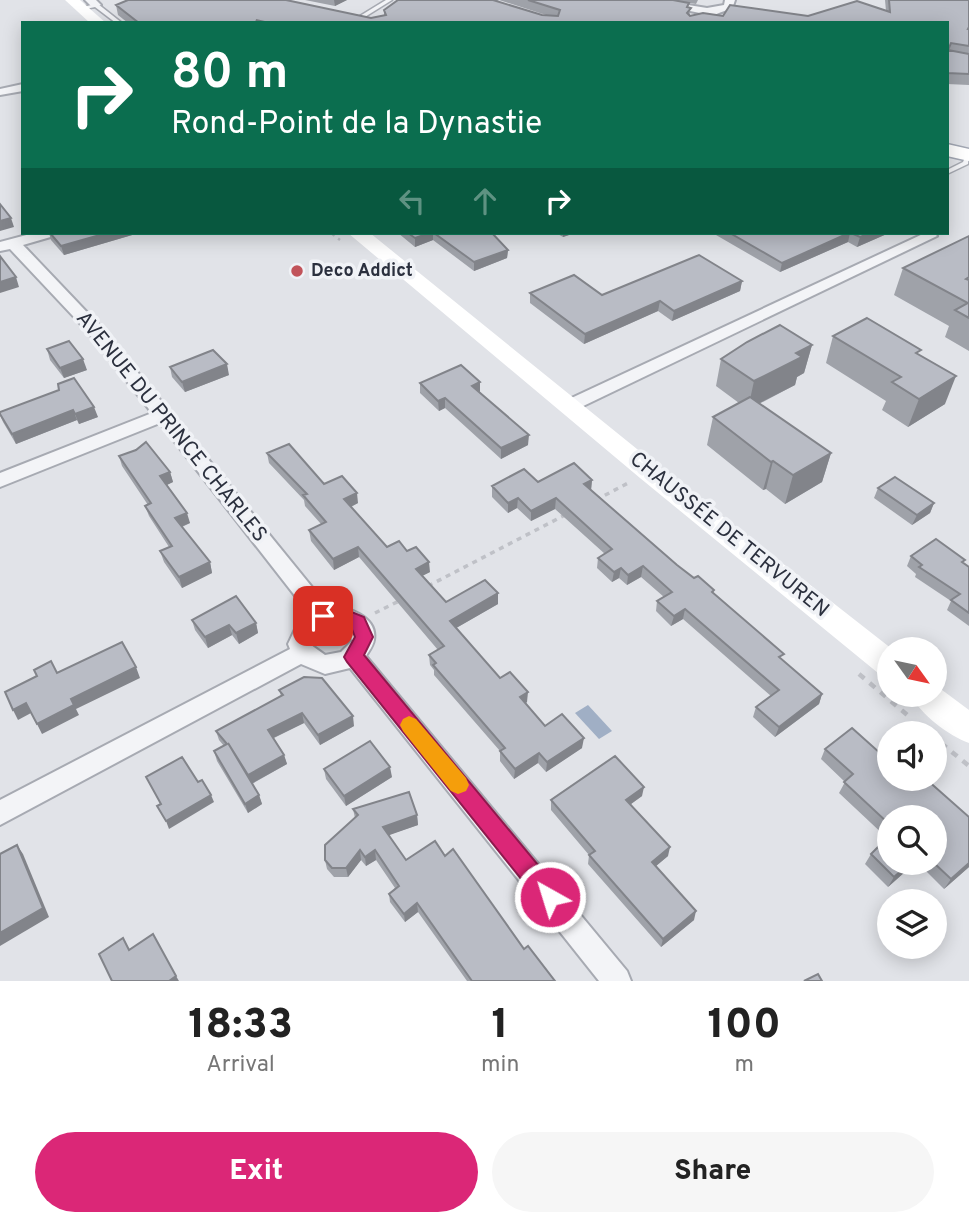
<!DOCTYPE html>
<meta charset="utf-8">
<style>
body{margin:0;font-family:Overpass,sans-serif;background:#f6f6f6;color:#222;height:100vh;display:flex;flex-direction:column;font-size:26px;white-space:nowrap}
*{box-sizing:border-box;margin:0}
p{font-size:23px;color:#767676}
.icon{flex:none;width:38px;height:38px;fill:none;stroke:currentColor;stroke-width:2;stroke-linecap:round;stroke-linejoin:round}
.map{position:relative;height:981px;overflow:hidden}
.side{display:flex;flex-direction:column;background:#fff;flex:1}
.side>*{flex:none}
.guide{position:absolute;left:21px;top:21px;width:928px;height:214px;border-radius:0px;box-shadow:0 4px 18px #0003;background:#0b6e4f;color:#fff;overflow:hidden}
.needle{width:46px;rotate:123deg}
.controls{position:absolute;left:877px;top:637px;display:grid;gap:14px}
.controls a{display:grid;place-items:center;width:70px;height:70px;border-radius:50%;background:#fff;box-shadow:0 4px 18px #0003;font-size:35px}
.pin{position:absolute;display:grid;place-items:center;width:60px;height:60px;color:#fff;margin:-30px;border-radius:14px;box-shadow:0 4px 10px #0006}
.me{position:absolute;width:77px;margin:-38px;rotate:321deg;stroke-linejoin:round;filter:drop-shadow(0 0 5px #0008)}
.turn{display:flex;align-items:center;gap:24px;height:147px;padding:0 35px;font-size:32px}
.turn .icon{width:91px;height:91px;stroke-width:2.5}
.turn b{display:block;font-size:49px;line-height:60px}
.lanes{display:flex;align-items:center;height:66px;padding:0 35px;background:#0003;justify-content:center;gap:35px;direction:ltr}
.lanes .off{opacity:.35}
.eta{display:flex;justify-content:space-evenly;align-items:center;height:119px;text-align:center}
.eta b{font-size:42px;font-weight:800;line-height:49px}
.cta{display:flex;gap:14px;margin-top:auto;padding:14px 35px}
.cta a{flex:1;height:80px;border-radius:42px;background:#db2777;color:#fff;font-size:28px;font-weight:800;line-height:80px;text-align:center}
.cta a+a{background:#f6f6f6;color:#222}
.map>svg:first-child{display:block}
</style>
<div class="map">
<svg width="969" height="981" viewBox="0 0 969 981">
<rect width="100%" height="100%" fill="#e1e3e8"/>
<polygon fill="#a0afc5" points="588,705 612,731 599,739 575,713"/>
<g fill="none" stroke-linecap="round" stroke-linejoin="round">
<g stroke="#a7aab2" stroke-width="3">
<g id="lane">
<polygon points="386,0 392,0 360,20 355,19"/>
<polygon points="96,4 98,4 122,23 116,23 95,7 81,10 78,8"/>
<polygon points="969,153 968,164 947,174 947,170 963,162 966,155"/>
</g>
</g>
<g stroke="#a7aab2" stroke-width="4">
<g id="street">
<polygon points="85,0 96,0 101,5 92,7"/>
<path d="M635,0H657L707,8L724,5L725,0H735L732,9C715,12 704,23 688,23L700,13Z"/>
<polygon points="23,84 23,91 0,95 0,89"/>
<path d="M34,233H56L54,236L23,245L100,326L329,608C347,605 378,617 374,640C373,646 369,651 366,656L627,971L631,981H599L350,668L325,674L301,664L0,825V800L290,649L288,644L298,623L310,615L160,423L0,487V473L152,413L88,332L10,249L0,251V242ZM332,624H340L349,628L352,641L341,652L325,655L311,645V638L320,630Z"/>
<polygon points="925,233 934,233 937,236 577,409 571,411 562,405 565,401"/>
</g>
</g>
<g stroke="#a2a7b3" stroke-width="3">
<polygon id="primary" points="947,144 969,149 969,161 947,156"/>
</g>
<polyline stroke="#bfc1c7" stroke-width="2.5" stroke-dasharray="4.5 4.5" stroke-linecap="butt" points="331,233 340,240"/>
<g stroke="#bfc1c7" stroke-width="3.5" stroke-dasharray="5 5" stroke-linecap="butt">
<polyline points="596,500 630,482"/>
<polyline points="428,586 567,514"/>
<polyline points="375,613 399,601"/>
</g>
<g stroke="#bfc1c7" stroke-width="4.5" stroke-dasharray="7 7" stroke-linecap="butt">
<polyline points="859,674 912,719"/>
<polyline points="941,743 969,766"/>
</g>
<use href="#lane" fill="#f3f4f7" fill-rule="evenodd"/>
<use href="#street" fill="#f3f4f7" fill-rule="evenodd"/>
<g fill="#fff" fill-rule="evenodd">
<polygon points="65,0 80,0 106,23 90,23"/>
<polygon points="348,233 370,233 658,466 892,649 889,649 889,677 878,673 640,478"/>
<path d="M934,684L969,710V743C949,736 920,714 911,695H934Z"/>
</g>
<use href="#primary" fill="#fff" fill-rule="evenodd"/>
</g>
<g fill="#9fa2a9" fill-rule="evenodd">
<polygon points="305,0 347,0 335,6"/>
<path d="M398,0H673L689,8L690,15L808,16L886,11L885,0H969V85L947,84V23H128L118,15L116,5L371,18L384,15V10ZM499,0L546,15H542L496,2Z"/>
<polygon points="674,0 698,0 696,4"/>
<polygon points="49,233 139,233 64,255 51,240"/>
<polygon points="398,233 492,233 508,250 507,258 474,271 433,240 415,247"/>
<polygon points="556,233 575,233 563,237"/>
<polygon points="717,233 889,233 857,247 848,242 780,272 716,235"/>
<polygon points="969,236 969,351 945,337 949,326 894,295 903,268"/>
<polygon points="742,281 740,291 672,321 658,311 584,344 530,303 530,293 602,295"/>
<polygon points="833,336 919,355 945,404 908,427 882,410 886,401 826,363"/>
<polygon points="812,345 804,373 797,377 795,385 759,404 831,453 822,482 785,504 766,489 763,490 707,445 713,417 739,403 716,386 721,359"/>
<polygon points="47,349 87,370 64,378 50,360"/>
<polygon points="170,367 229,375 185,392 172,377"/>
<polygon points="480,382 480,392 528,445 501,459 445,408 439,411 420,393 420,383"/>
<polygon points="59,390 98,417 79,424 77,420 16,444 3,422 0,415"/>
<polygon points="267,453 358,503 351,507 387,547 407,551 430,572 422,576 446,602 498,604 456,628 500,678 527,702 525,704 545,726 582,748 546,772 538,763 514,779 500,761 500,751 434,675 434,670 430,665 429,655 438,650 359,557 334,570 311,541 309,530 321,524 305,506 304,500 269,463"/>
<polygon points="119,456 170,472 173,482 166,485 190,523 182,527 210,562 212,573 182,588 164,562 160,551 169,547 149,516 145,506 148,505 122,466"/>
<polygon points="592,480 591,490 677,565 694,578 714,590 713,593 782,660 822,694 819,704 775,737 753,717 756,707 771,696 683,619 671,626 656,611 657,601 664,597 641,577 627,585 619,578 612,582 597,568 598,558 605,554 555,509 531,521 517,508 508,513 492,497 492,486 538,482"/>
<polygon points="878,488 934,503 930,513 912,525 874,498"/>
<polygon points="911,556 964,563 969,567 969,626 947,610 951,601 915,577 916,574 907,566"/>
<polygon points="192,620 256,623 258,633 239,644 232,635 208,648 195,630"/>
<polygon points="279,690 354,726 320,745 304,723 274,738 284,755 287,764 252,784 259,795 262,804 248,813 217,761 214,751 224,746 219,740 216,731 281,696"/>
<polygon points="825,749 969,867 944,889 918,863 934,863 889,817 889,863 915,863 888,887 865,864 871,854 887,838 839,793 845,782 821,759"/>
<polygon points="324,769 392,777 346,806 326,779"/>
<polygon points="642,796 631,804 668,856 656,866 694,920 661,947 588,864 589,855 551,810 551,800"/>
<polygon points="353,809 417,815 418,825 388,835 406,860 445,856 524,949 555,981 467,981 418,912 405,922 390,902 389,894 395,888 376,860 366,866 361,860 348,877 334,877 327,869 325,860 355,818"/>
</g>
<g fill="#82848a">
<polygon points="334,0 347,0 335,6"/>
<polygon points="11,218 14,227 0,231 0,221"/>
<polygon points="107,233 139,233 64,255 61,246"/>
<polygon points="430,233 433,233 433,240 415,247 415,238"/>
<polygon points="563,233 575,233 563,237"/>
<polygon points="850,233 848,242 780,272 782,263"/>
<polygon points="871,233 889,233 857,247 860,237"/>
<polygon points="508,250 507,258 474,271 474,262"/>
<polygon points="16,277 19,287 0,293 0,282"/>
<polygon points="742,281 740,291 672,321 674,311"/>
<polygon points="660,301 658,311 584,344 585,334"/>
<polygon points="812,345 804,373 797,377 795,385 748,409 754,381 796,353"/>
<polygon points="83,359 87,370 64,378 60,368"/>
<polygon points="227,364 229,375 185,392 182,382"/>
<polygon points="956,376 945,404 908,427 919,399"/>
<polygon points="480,382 480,392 472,386"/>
<polygon points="445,398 445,408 439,411 438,401"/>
<polygon points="94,407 98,417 79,424 75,414"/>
<polygon points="73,410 77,420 16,444 12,434"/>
<polygon points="529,435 528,445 501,459 501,448"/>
<polygon points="831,453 822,482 785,504 793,475"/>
<polygon points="773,461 766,489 763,490 771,462"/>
<polygon points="170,472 173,482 163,487 160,476"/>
<polygon points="592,480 591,490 584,484"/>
<polygon points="357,493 358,503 346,509 344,499"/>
<polygon points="518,498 517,508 508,513 508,503"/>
<polygon points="556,498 555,509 531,521 531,511"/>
<polygon points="934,503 930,513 912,525 917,515"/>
<polygon points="187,513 190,523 178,528 175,518"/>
<polygon points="358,547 359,557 334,570 333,559"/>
<polygon points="210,562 212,573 182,588 179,577"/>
<polygon points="429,562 430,572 416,579 416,569"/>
<polygon points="643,566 641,577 627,585 628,575"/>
<polygon points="621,568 619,578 612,582 614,572"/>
<polygon points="498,593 498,604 451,631 450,621"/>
<polygon points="685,609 683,619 671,626 674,616"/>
<polygon points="256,623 258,633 239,644 236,633"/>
<polygon points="229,625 232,635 208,648 205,637"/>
<polygon points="136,667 140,678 76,709 79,715 42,734 37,724 71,699"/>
<polygon points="528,692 527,702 519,707 520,697"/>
<polygon points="822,694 819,704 775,737 779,727"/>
<polygon points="26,703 31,713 18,720 13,710"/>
<polygon points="302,713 304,723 271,739 268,730"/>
<polygon points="353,716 354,726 320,745 318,735"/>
<polygon points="584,738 582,748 546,772 547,762"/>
<polygon points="539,753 538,763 514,779 515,769"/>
<polygon points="284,755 287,764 251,784 248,775"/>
<polygon points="390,767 392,777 346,806 344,796"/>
<polygon points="644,787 642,796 624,809 626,800"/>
<polygon points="211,795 214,802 169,829 166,821"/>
<polygon points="259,795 262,804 248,813 245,804"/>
<polygon points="417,815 418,825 384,837 383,827"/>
<polygon points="17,845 23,854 49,917 0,946 0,933"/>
<polygon points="670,847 668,856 650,871 652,862"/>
<polygon points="360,850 361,860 348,877 346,868"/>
<polygon points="375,850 376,860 366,866 365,857"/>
<polygon points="910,863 915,863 888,887 894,877"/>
<polygon points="969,863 969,867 944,889 951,879"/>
<polygon points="417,903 418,912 405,922 404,914"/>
<polygon points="696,911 694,920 661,947 663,939"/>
<polygon points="176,976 179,981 169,981"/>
</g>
<g fill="#b9bcc5" stroke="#82848a" stroke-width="2">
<polygon points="128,0 286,0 371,18 386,15 384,10 398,0 493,0 542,15 558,16 560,10 528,0 673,0 689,3 687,7 691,8 687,13 690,16 703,13 723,16 730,5 808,16 857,1 890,12 889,0 969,0 969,27 968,29 969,29 969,46 951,43 948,50 969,54 969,74 947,73 947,23 269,23 256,20 260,23 139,23 116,5"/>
<polygon points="0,204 11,218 0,221"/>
<polygon points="50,233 107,233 61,246"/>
<polygon points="408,233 430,233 415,238"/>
<polygon points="434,233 492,233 508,250 474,262"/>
<polygon points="730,233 849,233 782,263"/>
<polygon points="851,233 871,233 860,237"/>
<polygon points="969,236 969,277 966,279 969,280 969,318 955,310 968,303 903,268"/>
<polygon points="699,255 742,281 674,311 660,301 585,334 530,293 574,275 602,295"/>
<polygon points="0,256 16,277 0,282"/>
<polygon points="867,318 921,350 916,353 956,376 919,399 892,382 901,377 833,336"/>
<polygon points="780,325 812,345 796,353 802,357 754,381 721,359 747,342"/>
<polygon points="69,341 83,359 60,368 47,349"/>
<polygon points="213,350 227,364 182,382 170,367"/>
<polygon points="461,365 480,382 472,386 529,435 501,448 445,398 438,401 420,383"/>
<polygon points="74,378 94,407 75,414 73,410 12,434 0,414 0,412 59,390 58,384"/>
<polygon points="750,397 831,453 793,475 773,461 771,462 713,417"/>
<polygon points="146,442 170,472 160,476 187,513 175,518 210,562 179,577 160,551 172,546 145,506 151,503 119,456 136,450"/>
<polygon points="289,444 324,484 342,476 357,493 344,499 387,547 399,541 407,551 416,547 429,562 416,569 446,602 485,580 498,593 450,621 500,678 510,672 528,692 520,697 545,726 562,714 584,738 547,762 539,753 515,769 500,751 505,748 433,665 436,663 429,655 444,646 358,547 333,559 309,530 326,522 303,495 307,494 267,453"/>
<polygon points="574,463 592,480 584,484 677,565 694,578 698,576 714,590 712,592 784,654 779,657 822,694 779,727 756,707 779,690 685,609 674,616 657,601 672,592 643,566 628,575 621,568 614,572 598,558 612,549 556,498 531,511 518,498 508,503 492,486 524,469 538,482"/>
<polygon points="895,477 934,503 917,515 878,488"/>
<polygon points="936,539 965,560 962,562 969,567 969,613 951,600 960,594 919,567 922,565 911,556"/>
<polygon points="236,596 256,623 236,633 229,625 205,637 192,620"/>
<polygon points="122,642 136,667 71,699 74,705 37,724 26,703 13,710 5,692 37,676 34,670 51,661 57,673"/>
<polygon points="304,677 322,678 353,716 318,735 302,713 268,730 284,755 248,775 228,743 259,795 245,804 214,751 227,744 216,731 283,695 279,690"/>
<polygon points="852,728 881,754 889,747 889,779 926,779 969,817 969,863 951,879 934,863 934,817 889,817 889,824 844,782 853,774 825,749"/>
<polygon points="370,741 390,767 344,796 324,769"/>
<polygon points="615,756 644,787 626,800 670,847 652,862 696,911 663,939 589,855 595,851 551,800"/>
<polygon points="182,757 198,782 202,780 211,795 166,821 157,806 161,804 146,777"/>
<polygon points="409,792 417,815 383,827 406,860 435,841 445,856 453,849 524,949 528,946 555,981 472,981 417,903 404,914 389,894 399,886 375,850 365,857 360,850 346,868 332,868 325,860 325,845 358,815 353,809"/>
<polygon points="889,836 889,863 910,863 894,877 871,854"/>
<polygon points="17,845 43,908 0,933 0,854"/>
<polygon points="153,934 176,976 169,981 112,981 99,954 123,938 129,950"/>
<polygon points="818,974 822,981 804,981"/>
</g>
<path fill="#db2777" stroke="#8e194d" stroke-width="2" d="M342,608L364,617L373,637L364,655L558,889L561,897L558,905L550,908L542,905L347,662L344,657L355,637L351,627C339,621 329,625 317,621L314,616L317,611Z"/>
<polygon fill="#f59e0b" points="409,716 416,719 466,778 469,785 466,791 458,794 451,791 403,731 400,725 403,719"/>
<circle fill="#c1535a" stroke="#f0f2f6" stroke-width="2.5" cx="297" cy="271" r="7"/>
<g text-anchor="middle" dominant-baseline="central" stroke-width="7" stroke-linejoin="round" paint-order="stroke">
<g font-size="18" font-weight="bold" fill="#2b303e" stroke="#f0f2f6" text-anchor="start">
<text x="311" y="271">Deco Addict</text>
</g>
<g font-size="21" fill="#2b303e" stroke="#f0f2f6">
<text transform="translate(171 427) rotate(51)">AVENUE DU PRINCE CHARLES</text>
<text transform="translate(729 535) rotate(39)">CHAUSSÉE DE TERVUREN</text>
</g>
</g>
</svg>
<div class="controls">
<a><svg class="needle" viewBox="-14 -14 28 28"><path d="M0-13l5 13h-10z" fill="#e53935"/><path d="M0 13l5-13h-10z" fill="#767676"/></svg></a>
<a><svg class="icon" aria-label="sound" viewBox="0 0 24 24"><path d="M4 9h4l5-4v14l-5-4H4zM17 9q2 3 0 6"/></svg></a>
<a><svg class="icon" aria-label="search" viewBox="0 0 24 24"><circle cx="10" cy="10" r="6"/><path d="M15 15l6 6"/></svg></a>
<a><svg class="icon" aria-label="layers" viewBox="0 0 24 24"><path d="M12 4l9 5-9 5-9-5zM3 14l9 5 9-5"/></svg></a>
</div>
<div class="pin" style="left:323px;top:616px;background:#d93025"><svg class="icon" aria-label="arrive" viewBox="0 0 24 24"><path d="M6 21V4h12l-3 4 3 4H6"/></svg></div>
<svg class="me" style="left:550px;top:897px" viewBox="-20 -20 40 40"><circle r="17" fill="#db2777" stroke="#fff" stroke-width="3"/><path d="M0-11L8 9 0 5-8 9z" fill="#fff"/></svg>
<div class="guide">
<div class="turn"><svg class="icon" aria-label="right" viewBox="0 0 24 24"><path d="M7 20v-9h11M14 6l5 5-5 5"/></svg><div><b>80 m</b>Rond-Point de la Dynastie</div></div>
<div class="lanes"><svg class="icon off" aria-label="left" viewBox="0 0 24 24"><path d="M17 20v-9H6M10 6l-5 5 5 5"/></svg><svg class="icon off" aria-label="ahead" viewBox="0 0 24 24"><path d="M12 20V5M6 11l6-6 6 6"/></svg><svg class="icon" aria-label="right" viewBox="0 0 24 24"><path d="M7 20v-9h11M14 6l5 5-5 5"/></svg></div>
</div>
</div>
<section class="side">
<div class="eta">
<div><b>18:33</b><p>Arrival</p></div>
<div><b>1</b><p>min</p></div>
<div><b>100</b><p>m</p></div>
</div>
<div class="cta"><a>Exit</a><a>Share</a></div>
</section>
